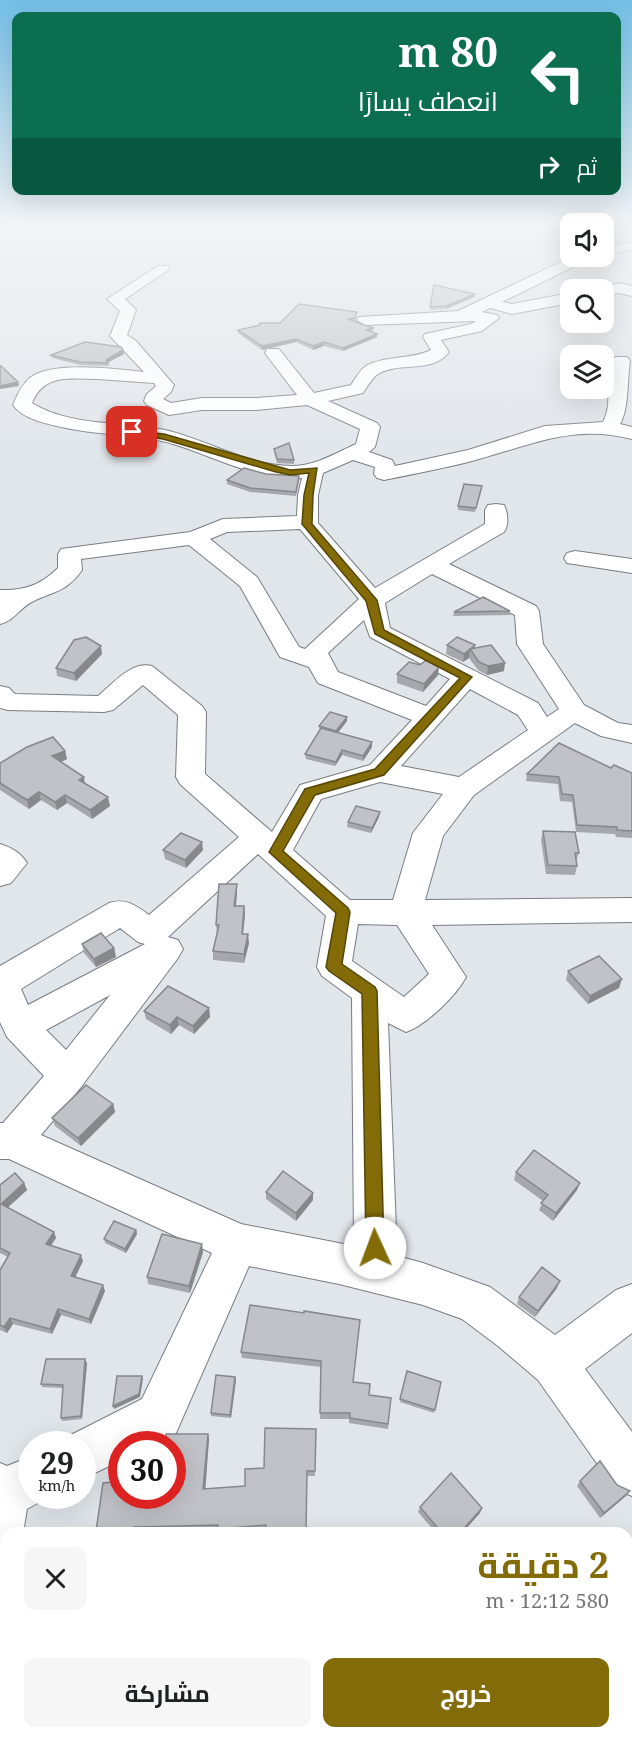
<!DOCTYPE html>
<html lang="ar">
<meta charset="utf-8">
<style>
body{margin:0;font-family:"Noto Serif",Cairo,serif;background:#f6f6f6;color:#202124;direction:rtl;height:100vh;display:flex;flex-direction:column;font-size:22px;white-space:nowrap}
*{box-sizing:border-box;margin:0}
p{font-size:20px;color:#757577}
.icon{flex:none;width:33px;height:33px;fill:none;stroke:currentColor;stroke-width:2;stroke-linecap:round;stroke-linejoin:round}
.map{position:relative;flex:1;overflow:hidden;direction:ltr}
.sheet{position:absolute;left:0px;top:1527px;width:633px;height:212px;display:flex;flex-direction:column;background:#fff;border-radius:18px 18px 0 0;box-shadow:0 6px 24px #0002;direction:rtl}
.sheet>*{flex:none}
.banner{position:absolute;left:12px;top:12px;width:609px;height:183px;border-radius:12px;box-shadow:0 6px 24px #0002;direction:rtl;background:#0b6e4f;color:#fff;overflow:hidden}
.controls{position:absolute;left:560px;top:213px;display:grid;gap:12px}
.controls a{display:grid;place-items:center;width:54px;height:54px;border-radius:12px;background:#fff;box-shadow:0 6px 24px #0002;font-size:30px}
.speed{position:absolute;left:18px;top:1431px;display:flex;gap:12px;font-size:30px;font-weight:700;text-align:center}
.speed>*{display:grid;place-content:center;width:78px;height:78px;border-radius:50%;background:#fff;box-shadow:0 6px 24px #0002;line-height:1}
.speed small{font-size:15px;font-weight:400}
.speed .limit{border:9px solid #d22;background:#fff;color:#111}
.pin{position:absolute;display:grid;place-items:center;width:51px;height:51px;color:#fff;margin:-26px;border-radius:12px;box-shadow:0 3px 9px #0006}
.me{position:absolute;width:66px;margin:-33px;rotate:358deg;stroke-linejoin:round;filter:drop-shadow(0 0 4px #0008)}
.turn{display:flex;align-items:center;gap:21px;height:126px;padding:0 24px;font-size:27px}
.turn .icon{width:78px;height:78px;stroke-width:2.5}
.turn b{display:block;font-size:42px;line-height:51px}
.then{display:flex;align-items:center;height:57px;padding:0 24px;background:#0003;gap:12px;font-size:22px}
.round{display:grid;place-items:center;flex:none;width:63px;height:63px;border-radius:12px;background:#f6f6f6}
.overview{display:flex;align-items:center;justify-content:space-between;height:102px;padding:0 24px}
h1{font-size:36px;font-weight:700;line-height:45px;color:#836c07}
.action{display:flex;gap:12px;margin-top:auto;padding:12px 24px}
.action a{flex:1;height:69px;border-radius:12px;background:#836c07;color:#fff;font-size:24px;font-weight:700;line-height:69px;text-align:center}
.action a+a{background:#f6f6f6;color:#202124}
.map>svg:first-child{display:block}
</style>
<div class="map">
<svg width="632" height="1738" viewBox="0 0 632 1738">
<rect width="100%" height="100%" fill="#e1e6eb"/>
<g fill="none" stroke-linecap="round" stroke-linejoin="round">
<g stroke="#797d83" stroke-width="2">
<g id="minor">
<polygon points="632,242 632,250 603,256 603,247"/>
<path d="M577,256H601L575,266L502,302L512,304L570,293V303L512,314L490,308L482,312L497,315L499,318L482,331L441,340L449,352C433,374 399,361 378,374C372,378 367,387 363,393L328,401L377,423L380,427L375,447L369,452L392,460L395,466L468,450L545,426L603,422C614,403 603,377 615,357H627L630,361C627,380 629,409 620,424L632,427V439C574,424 534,444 479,459C448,468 416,473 384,480L377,478L374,474L375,467L353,460L323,473L318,495V523L375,588L485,524V510L488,505L496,504L504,505C508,513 509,525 504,532L449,564L536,606L539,611L543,644L584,705L618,723L632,725V743L601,736L575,723L474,795L443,836L425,900L632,898V922L432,925L466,977C456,996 426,1025 406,1032L388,1023L397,1256L423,1263L490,1287L555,1335L616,1290L632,1284V1333L585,1369L632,1432V1496L615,1489L538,1380L498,1346L462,1319L423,1305L339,1284L249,1266L176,1433L152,1444H122V1460L82,1479V1444H62L65,1438L142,1399L212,1253L9,1159H0V1123H3L44,1076L7,1037L0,1022V966L109,903C126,898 135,905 149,915L239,837L180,784L176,777L178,715L143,685L113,710L104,712L8,710L0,708V686L9,688L15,694L98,696C114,683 131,661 152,666L202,706L206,712L205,774L272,832L300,785L370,765L412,720L318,683L309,667L280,657L240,586L189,545L81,559L82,570C65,594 52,591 30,603C19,609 14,621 0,624V590C24,591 41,585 58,568V554L61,549L190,532L223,519L297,516L298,495L302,478C254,481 211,454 166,442C135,434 102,435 71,429C53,425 24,421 13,405C17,395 22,384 31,377C55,361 115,369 144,372L110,336L120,311L107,299L158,266H168L170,269L125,299L136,310L127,335L136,341L174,385L171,392L163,399L171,403L202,398H256L297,395L265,353L267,349H279L314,393L351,385C355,379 360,370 366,366C386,355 411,360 431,350L423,337L425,334L471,324L476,321L365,325L357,320L359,317L458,311L565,260ZM98,379L154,383L156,386L147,394L144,401L147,405L169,415L202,410H256L307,405L360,429L356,444C336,453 315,466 292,466C248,466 208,440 165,430C122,421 71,427 32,403C44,373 71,379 98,379ZM300,529L359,599L305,649L299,647L257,577L210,539L227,532ZM432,574L515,615L517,644L559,709L547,717L538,703L390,628L385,603ZM364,620L370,637L450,679L426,706L338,672L328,653ZM470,689L518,715L528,730L459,777L401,766ZM380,782L443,794L413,833L393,900H350L293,850L321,799ZM258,854L326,916L317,967L322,976L352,998L354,1246L241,1224L41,1135L81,1087L178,958L183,949L178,940L168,937ZM358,924L397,925L429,974L404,997L352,961ZM120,928L138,942L145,944L28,1005L21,989ZM110,995L66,1050L46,1030Z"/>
<polygon points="619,283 632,286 632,296 619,293 603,296 603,290 596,290"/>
<polygon points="575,551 632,559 632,573 567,563 564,558 567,553"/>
<path d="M0,844C12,848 20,852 27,863L11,883L0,886Z"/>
<polygon points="32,1456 32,1496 50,1496 27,1509 23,1533 6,1533 6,1550 0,1552 0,1463 7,1466"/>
<polygon points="6,1630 6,1706 0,1708 0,1633"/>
<polygon points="58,1732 116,1732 118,1738 61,1738"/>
<polygon points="243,1732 306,1732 303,1738 241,1738"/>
<polygon points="403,1732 459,1732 458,1738 402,1738"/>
</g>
</g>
<use href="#minor" fill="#fff" fill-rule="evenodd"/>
</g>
<g fill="#a6a7ac">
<polygon points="434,285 475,294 474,297 446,309 430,310"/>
<polygon points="357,315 355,321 373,328 373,331 371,332 377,337 343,351 324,346 313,350 296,342 262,350 238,333 238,330 280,323"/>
<polygon points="124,354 108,362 109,366 80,365 52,358 51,355"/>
<polygon points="274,449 294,460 294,464 277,463"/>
<polygon points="266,474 299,480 296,496 250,492 227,484 227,480"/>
<polygon points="481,490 475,512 458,510 458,506"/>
<polygon points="510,611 510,615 453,616 454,612"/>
<polygon points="447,645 475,649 504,671 487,675 478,670 469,658 463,662 446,654"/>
<polygon points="102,654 76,681 57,676 56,668"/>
<polygon points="397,674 438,675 423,692 397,683"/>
<polygon points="347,717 347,721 338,733 372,742 372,747 363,761 342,755 335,766 306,759 305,754 320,731 319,726"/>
<polygon points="65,751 67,759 61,762 110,806 92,819 67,803 57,810 41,800 29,809 0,790 0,763"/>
<polygon points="611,768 632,773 632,838 616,837 615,834 576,832 572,802 560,801 558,784 526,781 527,774"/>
<polygon points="380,812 379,817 371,833 347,827 348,822"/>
<polygon points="543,831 579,853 576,861 577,866 575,875 546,874 541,840"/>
<polygon points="163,850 203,850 186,868 165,859"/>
<polygon points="237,884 237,893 236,906 244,906 245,915 243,934 249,943 244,963 213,960 213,951 217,933 216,925"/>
<polygon points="82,944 114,948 116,957 96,967 84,953"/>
<polygon points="568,971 619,988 588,1004 566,980"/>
<polygon points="209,1008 210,1017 194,1034 179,1025 171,1034 146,1019 144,1011"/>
<polygon points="113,1104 115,1112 81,1146 55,1126 52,1118"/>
<polygon points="516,1172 577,1190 553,1221 539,1210 543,1201 514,1180"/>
<polygon points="24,1183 27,1190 7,1208 54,1232 56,1238 51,1245 83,1261 75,1277 105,1291 91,1324 61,1315 52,1334 13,1324 7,1333 0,1330 0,1270 8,1257 0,1253 0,1185"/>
<polygon points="266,1192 313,1193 313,1200 296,1221 266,1199"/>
<polygon points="136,1230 137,1234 126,1253 105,1243 104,1239"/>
<polygon points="203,1252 190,1293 148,1284 147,1277"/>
<polygon points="557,1288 535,1317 517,1304 519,1297"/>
<polygon points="250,1305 353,1382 369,1395 391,1398 388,1429 349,1423 349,1419 320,1419 321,1367 242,1358 241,1352"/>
<polygon points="87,1363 82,1419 62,1421 61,1418 63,1388 42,1387 41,1384"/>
<polygon points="407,1371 441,1382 434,1413 400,1402"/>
<polygon points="235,1377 236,1380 231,1418 211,1416 211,1413"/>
<polygon points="316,1429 315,1476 307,1476 266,1530 220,1533 219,1533 218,1529 137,1531 136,1533 97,1533 96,1531 172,1496 208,1434 209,1439 205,1489 245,1486 264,1468"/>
<polygon points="580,1481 617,1485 626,1496 600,1518 577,1486"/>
<polygon points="420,1507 482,1508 480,1513 462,1533 436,1533 418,1512"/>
<polygon points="632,1688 632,1738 604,1738 607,1732 627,1732 627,1697"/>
<polygon points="523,1732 563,1732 565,1738 524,1738"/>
</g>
<g fill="#87888c">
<polygon points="475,294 474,297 446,309 446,306"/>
<polygon points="377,334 377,337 343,351 343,348"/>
<polygon points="296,339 296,342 262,350 262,346"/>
<polygon points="324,342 324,346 313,350 313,346"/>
<polygon points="123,350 124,354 107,363 106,360"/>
<polygon points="18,382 19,386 0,389 0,386"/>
<polygon points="475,645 474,654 470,649 469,658 463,662 464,654"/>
<polygon points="101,646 102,654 76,681 74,673"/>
<polygon points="505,663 504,671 487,675 488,666"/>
<polygon points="439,667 438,675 423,692 424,684"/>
<polygon points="347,717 347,721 336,735 336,731"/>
<polygon points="372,742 372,747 363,761 363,756"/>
<polygon points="342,750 342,755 335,766 336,762"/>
<polygon points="65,751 67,759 54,765 52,756"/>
<polygon points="84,777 85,785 79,780"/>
<polygon points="39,792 41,800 29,809 27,800"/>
<polygon points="65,795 67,803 57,810 55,802"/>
<polygon points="108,797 110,806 92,819 90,810"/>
<polygon points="380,812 379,817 371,833 372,828"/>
<polygon points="202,842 203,850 186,868 185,860"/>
<polygon points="237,884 237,893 235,915 234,906"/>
<polygon points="244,906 245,915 242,942 242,934"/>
<polygon points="248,934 249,943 244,963 244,954"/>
<polygon points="114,948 116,957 96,967 94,959"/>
<polygon points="622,979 619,988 588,1004 590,996"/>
<polygon points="209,1008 210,1017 194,1034 193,1026"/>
<polygon points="177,1017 179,1025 171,1034 170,1025"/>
<polygon points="113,1104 115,1112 81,1146 78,1138"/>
<polygon points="24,1183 27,1190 4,1211 1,1204"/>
<polygon points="580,1183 577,1190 553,1221 556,1213"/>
<polygon points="313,1193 313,1200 296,1221 296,1213"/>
<polygon points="136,1230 137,1234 126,1253 125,1249"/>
<polygon points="54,1232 56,1238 48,1250 46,1244"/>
<polygon points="202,1244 203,1252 190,1293 189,1286"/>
<polygon points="81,1255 83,1261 73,1282 71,1276"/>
<polygon points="560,1281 557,1288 535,1317 538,1311"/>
<polygon points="103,1285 105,1291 91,1324 89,1319"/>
<polygon points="58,1309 61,1315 52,1334 50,1329"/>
<polygon points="10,1318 13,1324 7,1333 4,1327"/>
<polygon points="85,1359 87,1363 82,1419 81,1416"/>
<polygon points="142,1376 143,1379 140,1397 114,1409 113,1406"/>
<polygon points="235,1377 236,1380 231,1418 230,1415"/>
<polygon points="208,1434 209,1439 205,1494 203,1489"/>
<polygon points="630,1491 626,1496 600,1518 604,1513"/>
<polygon points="482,1508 480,1513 462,1533 460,1533"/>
</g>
<g fill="#c1c2c8" stroke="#87888c" stroke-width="1.5">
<polygon points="434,285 475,294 446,306 430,307"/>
<polygon points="299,304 357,312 355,318 348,319 373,328 367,330 377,334 343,348 324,342 313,346 296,339 262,346 238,330 260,325 260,323 280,323"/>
<polygon points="85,342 121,347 123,350 106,360 108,363 80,362 51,355"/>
<polygon points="0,366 1,366 18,382 0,386"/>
<polygon points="289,443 294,460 277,459 274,449"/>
<polygon points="244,468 266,474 299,476 296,492 250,488 227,480"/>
<polygon points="464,484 482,486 476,508 458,506"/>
<polygon points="483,597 510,611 454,612"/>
<polygon points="86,637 101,646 74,673 56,668 74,640"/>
<polygon points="457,637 475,645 464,654 447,645"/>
<polygon points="491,645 505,663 488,666 479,662 470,649"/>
<polygon points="426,660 439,667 424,684 397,674 409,662 420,665"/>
<polygon points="330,712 347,717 336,731 319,726"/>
<polygon points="321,728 372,742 363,756 342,750 336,762 305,754"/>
<polygon points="53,737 65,751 52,756 84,777 79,780 108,797 90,810 65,795 55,802 39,792 27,800 0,783 0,763 27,747"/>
<polygon points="559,743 611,768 614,765 632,773 632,831 617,830 617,827 577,825 573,795 562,794 559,777 527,774"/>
<polygon points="356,806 380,812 372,828 348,822"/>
<polygon points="543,831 575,832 579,853 575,853 577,866 548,865"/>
<polygon points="181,833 202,842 185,860 163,850"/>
<polygon points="219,884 237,884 234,906 244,906 242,934 248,934 244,954 213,951 219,925 216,925"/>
<polygon points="101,933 114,948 94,959 82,944"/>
<polygon points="599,956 622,979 590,996 568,971"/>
<polygon points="168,986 209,1008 193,1026 177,1017 170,1025 144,1011"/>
<polygon points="86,1085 113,1104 78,1138 52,1118"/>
<polygon points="534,1150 580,1183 556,1213 541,1203 548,1195 516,1172"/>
<polygon points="283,1171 313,1193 296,1213 266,1192"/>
<polygon points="15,1173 24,1183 1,1204 54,1232 46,1244 81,1255 71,1276 103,1285 89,1319 58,1309 50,1329 10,1318 4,1327 0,1325 0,1270 10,1253 0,1248 0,1185"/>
<polygon points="114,1221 136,1230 125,1249 104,1239"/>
<polygon points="162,1234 202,1244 189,1286 147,1277"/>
<polygon points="542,1267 560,1281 538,1311 519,1297"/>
<polygon points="250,1305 304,1313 304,1311 360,1320 353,1382 370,1384 369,1395 391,1398 388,1424 350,1418 350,1413 320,1413 321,1361 241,1352"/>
<polygon points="46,1359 85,1359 81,1416 61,1418 63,1385 41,1384"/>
<polygon points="407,1371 441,1382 435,1410 400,1399"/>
<polygon points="216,1375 235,1377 230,1415 211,1413"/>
<polygon points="117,1376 142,1376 139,1394 113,1406"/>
<polygon points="265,1428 316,1429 315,1471 307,1471 306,1533 266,1533 266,1525 218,1529 218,1525 134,1527 134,1533 105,1533 105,1531 96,1531 103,1483 122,1481 122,1496 172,1496 172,1444 165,1444 166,1434 208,1434 203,1489 245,1486 245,1469 264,1468"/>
<polygon points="600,1461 617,1485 630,1491 604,1513 580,1481"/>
<polygon points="451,1473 482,1508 460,1533 442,1533 420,1507"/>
<polygon points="632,1693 632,1738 611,1738 608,1735 610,1732 627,1732 627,1702"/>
<polygon points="202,1732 239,1732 238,1735 239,1738 203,1738"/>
<polygon points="340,1732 387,1732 389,1738 341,1738"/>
<polygon points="526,1732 563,1732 565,1738 528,1738"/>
</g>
<linearGradient id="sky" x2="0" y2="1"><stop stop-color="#73bfe7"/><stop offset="0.48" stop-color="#f2f4f6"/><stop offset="1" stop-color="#f2f4f6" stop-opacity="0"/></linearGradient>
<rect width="632" height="466" fill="url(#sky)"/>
<polygon fill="#836c07" stroke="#554605" stroke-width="1.5" points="129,430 164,434 290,470 317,468 313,495 312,524 377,600 384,630 472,677 384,775 315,795 283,851 348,908 350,912 342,964 375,987 377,991 384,1248 382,1254 375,1257 369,1254 366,1248 362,994 329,971 326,967 336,913 269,852 305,789 375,769 460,678 375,634 366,601 302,524 304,495 309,473 290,475 276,472 163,439 129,434"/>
</svg>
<div class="controls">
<a><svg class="icon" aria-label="sound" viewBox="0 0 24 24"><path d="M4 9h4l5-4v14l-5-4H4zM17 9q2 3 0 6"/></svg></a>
<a><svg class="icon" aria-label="search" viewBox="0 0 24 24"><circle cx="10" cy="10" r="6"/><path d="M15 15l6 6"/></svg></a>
<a><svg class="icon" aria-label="layers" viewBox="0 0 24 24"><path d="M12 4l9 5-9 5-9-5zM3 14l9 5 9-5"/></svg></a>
</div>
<div class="speed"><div>29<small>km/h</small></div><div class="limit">30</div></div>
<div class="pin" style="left:132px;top:432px;background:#d93025"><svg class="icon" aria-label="arrive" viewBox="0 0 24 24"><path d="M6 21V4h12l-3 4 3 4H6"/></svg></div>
<svg class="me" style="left:375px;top:1248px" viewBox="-20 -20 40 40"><circle r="19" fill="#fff"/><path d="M0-13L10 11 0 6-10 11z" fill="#836c07"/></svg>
<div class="banner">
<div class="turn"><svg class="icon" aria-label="left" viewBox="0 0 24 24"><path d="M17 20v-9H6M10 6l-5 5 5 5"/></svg><div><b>80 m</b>انعطف يسارًا</div></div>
<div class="then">ثم<svg class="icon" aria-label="right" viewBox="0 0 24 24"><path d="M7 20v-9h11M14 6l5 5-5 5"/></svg></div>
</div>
<section class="sheet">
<div class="overview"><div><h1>2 دقيقة</h1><p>580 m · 12:12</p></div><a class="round"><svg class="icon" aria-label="close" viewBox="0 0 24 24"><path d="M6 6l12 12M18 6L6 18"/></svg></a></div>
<div class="action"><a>خروج</a><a>مشاركة</a></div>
</section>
</div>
